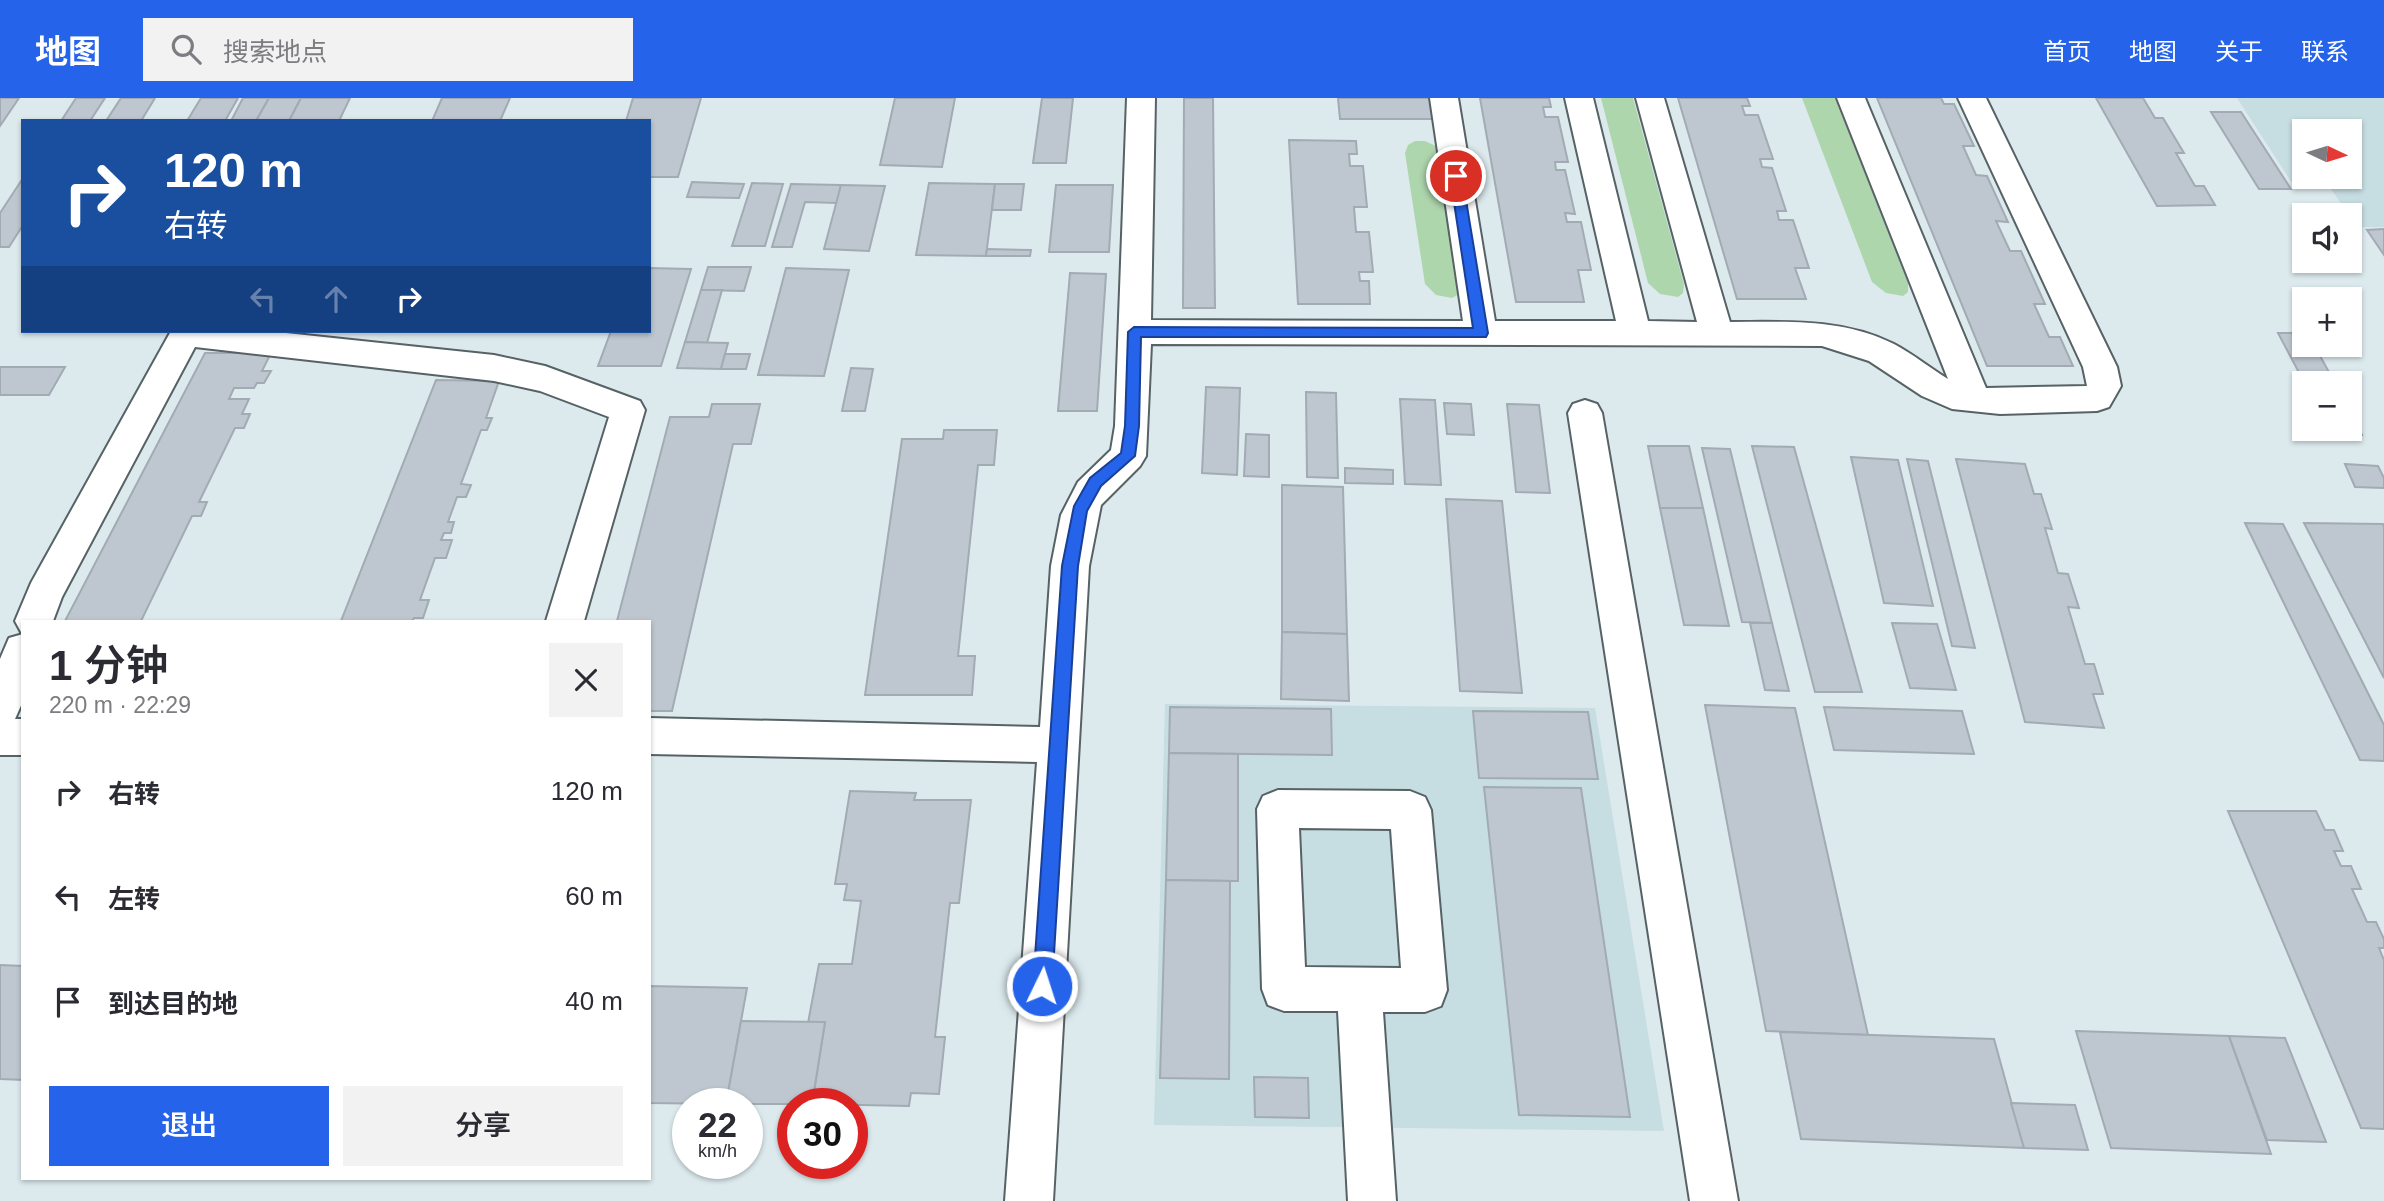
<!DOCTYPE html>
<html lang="zh">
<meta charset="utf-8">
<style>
body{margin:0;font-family:Helvetica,"Noto Sans SC",sans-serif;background:#f2f2f3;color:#2b2b33;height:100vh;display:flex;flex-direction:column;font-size:26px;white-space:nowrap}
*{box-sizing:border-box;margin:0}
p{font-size:23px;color:#7c7c81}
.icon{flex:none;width:38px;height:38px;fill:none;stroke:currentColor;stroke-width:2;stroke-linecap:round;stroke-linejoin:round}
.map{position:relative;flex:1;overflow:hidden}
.sheet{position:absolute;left:21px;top:522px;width:630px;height:560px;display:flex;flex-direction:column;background:#fff;border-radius:0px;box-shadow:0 2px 5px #0004}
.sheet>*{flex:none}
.guide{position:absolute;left:21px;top:21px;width:630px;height:214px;border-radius:0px;box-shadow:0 2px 5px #0004;background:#1a4fa0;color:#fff;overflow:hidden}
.needle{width:46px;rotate:94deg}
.fabs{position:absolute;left:2292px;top:21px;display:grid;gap:14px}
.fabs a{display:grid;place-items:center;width:70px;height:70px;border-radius:0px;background:#fff;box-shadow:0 2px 5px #0004;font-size:35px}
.speed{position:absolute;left:672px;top:990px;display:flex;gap:14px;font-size:35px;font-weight:700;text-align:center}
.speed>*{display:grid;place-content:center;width:91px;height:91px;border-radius:50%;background:#fff;box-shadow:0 2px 5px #0004;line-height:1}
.speed small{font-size:18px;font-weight:400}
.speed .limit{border:10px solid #d22;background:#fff;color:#111}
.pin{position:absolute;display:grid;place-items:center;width:60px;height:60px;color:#fff;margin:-30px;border:4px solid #fff;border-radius:50%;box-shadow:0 2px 7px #0007}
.me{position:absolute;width:77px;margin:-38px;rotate:4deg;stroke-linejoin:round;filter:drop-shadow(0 0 5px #0008)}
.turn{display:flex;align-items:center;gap:24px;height:147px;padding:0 28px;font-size:32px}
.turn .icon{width:91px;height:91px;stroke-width:2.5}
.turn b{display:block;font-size:49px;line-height:60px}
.lanes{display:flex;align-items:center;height:66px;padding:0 28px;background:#0003;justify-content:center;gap:35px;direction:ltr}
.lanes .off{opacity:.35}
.round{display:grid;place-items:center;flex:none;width:74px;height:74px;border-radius:0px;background:#f2f2f3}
.head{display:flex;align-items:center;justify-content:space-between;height:119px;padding:0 28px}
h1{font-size:42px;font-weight:600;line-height:52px}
.action{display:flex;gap:14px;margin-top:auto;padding:14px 28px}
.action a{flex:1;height:80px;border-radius:0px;background:#2563eb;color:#fff;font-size:28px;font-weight:600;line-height:80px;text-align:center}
.action a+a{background:#f2f2f3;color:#2b2b33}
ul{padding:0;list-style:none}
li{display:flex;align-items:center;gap:21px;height:105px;padding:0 28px}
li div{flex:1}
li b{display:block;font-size:26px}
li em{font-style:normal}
header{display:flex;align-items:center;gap:42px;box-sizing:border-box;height:98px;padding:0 35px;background:#2563eb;color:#fff}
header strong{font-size:33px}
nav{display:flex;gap:38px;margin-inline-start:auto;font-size:24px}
.search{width:490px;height:63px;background:#f2f2f3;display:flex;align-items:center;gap:18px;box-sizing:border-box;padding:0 24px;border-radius:0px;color:#7c7c81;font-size:26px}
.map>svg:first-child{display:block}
</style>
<header>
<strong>地图</strong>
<div class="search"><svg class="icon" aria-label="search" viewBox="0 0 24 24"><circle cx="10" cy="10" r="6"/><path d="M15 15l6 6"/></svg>搜索地点</div>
<nav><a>首页</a><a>地图</a><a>关于</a><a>联系</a></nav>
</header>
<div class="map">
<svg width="2384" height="1103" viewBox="0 0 2384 1103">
<rect width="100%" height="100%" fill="#dceaee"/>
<g fill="#c6dde1" fill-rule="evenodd">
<path d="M2237,0H2384V129H2357L2329,88H2294ZM2305,33H2350V79H2305Z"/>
<polygon points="1165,606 1595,610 1664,1033 1154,1027"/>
</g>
<g fill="#aed6ad">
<polygon points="1601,0 1633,0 1684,186 1683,195 1678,199 1660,196 1648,185"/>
<polygon points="1802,0 1835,0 1908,185 1908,194 1903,198 1886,195 1872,184"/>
<polygon points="1415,43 1425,43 1438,49 1461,187 1459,196 1452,200 1436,197 1425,186 1405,55 1408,47"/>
</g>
<g fill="#bec7cf" stroke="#a2aab3" stroke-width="2">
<polygon points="0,0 19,0 0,28"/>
<polygon points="76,0 105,0 90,23 61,23"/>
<polygon points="121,0 155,0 141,23 106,23"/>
<polygon points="201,0 238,0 225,23 187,23"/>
<polygon points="243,0 269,0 256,23 231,23"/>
<polygon points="269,0 301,0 289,23 256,23"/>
<polygon points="301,0 350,0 339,23 289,23"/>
<polygon points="442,0 510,0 500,23 432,23"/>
<polygon points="633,0 701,0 678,79 649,79 649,23 626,23"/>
<polygon points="895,0 955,0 942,69 880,67"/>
<polygon points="1042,0 1073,0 1066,65 1033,65"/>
<polygon points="1184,0 1213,0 1215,210 1183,210"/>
<polygon points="1338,0 1432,0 1435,21 1340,21"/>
<polygon points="1480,0 1549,0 1551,9 1543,9 1545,19 1558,19 1568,64 1555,64 1556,72 1565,72 1575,116 1565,115 1567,124 1581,124 1591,172 1578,172 1584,204 1516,204"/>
<polygon points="1678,0 1747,0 1750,8 1742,8 1745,17 1758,17 1773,61 1760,61 1762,69 1772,70 1786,113 1777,113 1779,122 1793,122 1809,170 1795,170 1806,201 1737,201"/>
<polygon points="1877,0 1941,0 1944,6 1954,6 1974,48 1963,48 1976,77 1987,78 2008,124 1996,123 2010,153 2021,153 2045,206 2034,206 2049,239 2060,239 2073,268 1987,268"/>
<polygon points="2096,0 2143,0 2155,20 2163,20 2184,55 2176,55 2195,88 2204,88 2215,107 2157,108"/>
<polygon points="2211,14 2241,14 2291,91 2259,91"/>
<polygon points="1289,42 1356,43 1357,56 1349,56 1350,68 1363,68 1367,109 1354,109 1356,134 1369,134 1373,174 1359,174 1360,183 1369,183 1370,206 1298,206"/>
<polygon points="23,80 23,127 9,149 0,149 0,115"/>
<polygon points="692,84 744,86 739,100 687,99"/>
<polygon points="752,85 783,86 765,148 732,148"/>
<polygon points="929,85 995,86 986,158 916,157"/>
<polygon points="791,86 841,87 837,105 805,104 792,149 772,149"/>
<polygon points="995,86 1024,86 1021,112 992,112"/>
<polygon points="841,87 885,88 869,153 824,151"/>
<polygon points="1056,87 1113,87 1109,154 1049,154"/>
<polygon points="2384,131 2384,157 2367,132"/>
<polygon points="987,151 1031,152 1030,158 986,158"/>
<polygon points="708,169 751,169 744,193 701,192"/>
<polygon points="649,170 691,171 661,268 598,268 611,233 649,233"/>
<polygon points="786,170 849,172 824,278 758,277"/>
<polygon points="1070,175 1106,176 1097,313 1058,313"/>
<polygon points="701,192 722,192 707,245 685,244"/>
<polygon points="2278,235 2305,235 2305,247 2314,247 2335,285 2305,286"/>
<polygon points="685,244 728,245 721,271 677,270"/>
<polygon points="205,255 271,255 262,273 271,273 264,285 257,285 254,290 234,290 229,301 249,301 242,316 250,316 244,330 235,330 199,404 207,404 201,418 192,418 141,523 65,523"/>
<polygon points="725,256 750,256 746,271 721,271"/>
<polygon points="0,269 65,269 49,297 0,297"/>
<polygon points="851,270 873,271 865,313 842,313"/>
<polygon points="436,282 499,283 486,320 492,320 487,332 481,332 461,386 471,387 466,399 457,399 448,424 454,424 451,435 444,435 441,442 452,442 446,460 435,460 420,502 429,502 423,520 414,520 412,523 341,523"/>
<polygon points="1206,289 1240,290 1237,377 1202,375"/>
<polygon points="1306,294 1336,295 1338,380 1307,379"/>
<polygon points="1400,301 1435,302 1441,387 1405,386"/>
<polygon points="1444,305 1471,306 1474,337 1447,336"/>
<polygon points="712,306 760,306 751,346 733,346 672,613 649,613 649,523 617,523 670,319 709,319"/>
<polygon points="1507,306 1539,307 1550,395 1516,394"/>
<polygon points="2350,314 2362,337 2331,336 2328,331 2350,331"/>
<polygon points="944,332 997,332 994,367 978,367 958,558 975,558 972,597 865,597 902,341 943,341"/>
<polygon points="1246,336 1269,337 1269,379 1244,378"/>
<polygon points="1648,348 1689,348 1703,410 1660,410"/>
<polygon points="1752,348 1794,349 1862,594 1815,594"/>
<polygon points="1702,350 1730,351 1772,525 1742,524"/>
<polygon points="1851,359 1898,362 1933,508 1884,505"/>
<polygon points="1907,361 1928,363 1975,550 1952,548"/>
<polygon points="1956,361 2025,366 2034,396 2041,396 2052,431 2045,430 2058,475 2068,476 2079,510 2068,509 2085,566 2094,566 2103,596 2093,596 2104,630 2025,624"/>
<polygon points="2345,366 2378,368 2384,380 2384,390 2355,389"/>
<polygon points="1345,370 1393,372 1393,386 1345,385"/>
<polygon points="1282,387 1343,389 1347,536 1282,534"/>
<polygon points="1446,401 1502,403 1522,595 1460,593"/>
<polygon points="1660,410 1703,410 1729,528 1684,527"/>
<polygon points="2245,425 2283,426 2384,627 2384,663 2360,662"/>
<polygon points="2304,425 2383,426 2384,429 2384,580"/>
<polygon points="1750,525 1772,525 1789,593 1765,592"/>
<polygon points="1892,525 1937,526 1956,592 1910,590"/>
<polygon points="1282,534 1347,536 1349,603 1281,601"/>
<polygon points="1705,607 1795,610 1868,937 1766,933"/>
<polygon points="1170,609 1331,611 1332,657 1169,655"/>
<polygon points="1824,609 1962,613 1974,656 1834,652"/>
<polygon points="1473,613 1588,614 1598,681 1479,680"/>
<polygon points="1169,655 1238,656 1238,783 1166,782"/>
<polygon points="1484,689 1581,690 1630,1019 1519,1017"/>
<polygon points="850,693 916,695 914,702 971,702 959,805 950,805 935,939 945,939 939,996 911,995 909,1008 812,1006 825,924 808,925 819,866 852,866 861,803 844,802 847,786 835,786"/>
<polygon points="2228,713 2316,713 2325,732 2334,732 2343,753 2334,753 2341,768 2351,768 2361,791 2352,791 2367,824 2376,824 2384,841 2384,850 2379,850 2384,862 2384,1031 2361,1030"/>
<polygon points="1166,782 1230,783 1229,981 1160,980"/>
<polygon points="0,867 23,868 23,982 0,981"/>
<polygon points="649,888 747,890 726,1006 649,1005"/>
<polygon points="741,923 825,924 812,1006 726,1006"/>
<polygon points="2076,933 2229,938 2271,1056 2111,1050"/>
<polygon points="1780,934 1994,941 2024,1050 1801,1041"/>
<polygon points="2229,938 2285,940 2326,1044 2267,1042"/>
<polygon points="1254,979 1308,980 1309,1020 1255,1019"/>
<polygon points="2011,1005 2075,1007 2088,1052 2024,1050"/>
</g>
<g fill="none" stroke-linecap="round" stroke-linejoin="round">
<g stroke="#566265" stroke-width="4">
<g id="minor">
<path d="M1127,0H1155L1151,222L1463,223L1430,0H1458L1495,223H1616L1565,0H1593L1648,223L1697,224L1636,0H1664L1730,224C1786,224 1842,220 1894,246C1913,256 1930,270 1948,281L1837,0H1865L1986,290L2087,288L2083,269L1958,0H1986L2117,269L2121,288L2109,309L2097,313L2000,316L1952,311L1922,298L1869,263L1822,248L1151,246L1146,358L1140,368L1101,407L1089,468L1053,1103H1005L1037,664L649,656V620L1040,629L1051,468L1061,417L1078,384L1111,352L1115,328Z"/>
<polygon points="171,233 267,233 494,257 545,268 640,303 645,312 584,523 546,523 609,319 540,293 494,283 195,249 62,499 53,523 23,523 21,534 15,523 31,485"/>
<polygon points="1585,302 1597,306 1602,315 1738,1103 1690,1103 1568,315 1573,306"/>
<polygon points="23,536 23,603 15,621 23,621 23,657 0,657 0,561 9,540"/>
<path d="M1278,692L1410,693L1425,699L1431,712L1447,892L1441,908L1425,914H1383L1396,1103H1348L1338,913H1284L1268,907L1262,891L1257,711L1263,698ZM1299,730L1391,731L1401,870L1305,869Z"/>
</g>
</g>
<use href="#minor" fill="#fff" fill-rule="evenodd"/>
</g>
<polygon fill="#2563eb" stroke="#184099" stroke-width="2" points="1456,74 1462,78 1488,235 1486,239 1141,239 1139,328 1135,358 1101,388 1087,413 1078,468 1052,888 1049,895 1042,897 1036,895 1033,888 1062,468 1074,408 1090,380 1121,355 1125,328 1128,234 1134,229 1473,230 1450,78"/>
</svg>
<div class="fabs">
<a><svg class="needle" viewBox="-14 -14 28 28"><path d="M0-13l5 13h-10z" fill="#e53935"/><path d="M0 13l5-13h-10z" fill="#7c7c81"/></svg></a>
<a><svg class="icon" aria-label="sound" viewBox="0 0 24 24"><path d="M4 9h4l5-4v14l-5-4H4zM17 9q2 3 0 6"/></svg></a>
<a>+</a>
<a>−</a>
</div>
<div class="speed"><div>22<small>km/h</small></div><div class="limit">30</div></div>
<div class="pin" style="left:1456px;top:78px;background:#d93025"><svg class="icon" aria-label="arrive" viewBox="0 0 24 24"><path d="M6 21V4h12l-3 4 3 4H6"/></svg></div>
<svg class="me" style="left:1042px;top:888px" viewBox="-20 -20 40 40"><circle r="17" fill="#2563eb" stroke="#fff" stroke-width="3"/><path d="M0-11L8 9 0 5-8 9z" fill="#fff"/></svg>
<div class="guide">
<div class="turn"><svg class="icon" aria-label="right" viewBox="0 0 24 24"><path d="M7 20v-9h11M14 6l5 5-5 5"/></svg><div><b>120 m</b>右转</div></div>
<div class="lanes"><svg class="icon off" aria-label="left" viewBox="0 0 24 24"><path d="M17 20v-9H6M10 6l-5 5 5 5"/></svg><svg class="icon off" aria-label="ahead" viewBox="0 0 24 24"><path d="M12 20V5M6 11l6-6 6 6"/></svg><svg class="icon" aria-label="right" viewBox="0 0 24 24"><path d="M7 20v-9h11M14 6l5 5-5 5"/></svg></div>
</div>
<section class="sheet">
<div class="head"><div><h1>1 分钟</h1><p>220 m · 22:29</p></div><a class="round"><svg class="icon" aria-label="close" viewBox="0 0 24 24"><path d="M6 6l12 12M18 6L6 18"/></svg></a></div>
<ul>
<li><svg class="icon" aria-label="right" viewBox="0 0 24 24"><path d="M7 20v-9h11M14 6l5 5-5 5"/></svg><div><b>右转</b></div><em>120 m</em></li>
<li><svg class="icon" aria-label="left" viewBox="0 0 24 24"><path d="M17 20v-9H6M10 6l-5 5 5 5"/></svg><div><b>左转</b></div><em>60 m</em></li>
<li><svg class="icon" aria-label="arrive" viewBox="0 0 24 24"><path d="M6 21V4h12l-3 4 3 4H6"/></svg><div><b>到达目的地</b></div><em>40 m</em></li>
</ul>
<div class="action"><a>退出</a><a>分享</a></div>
</section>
</div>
